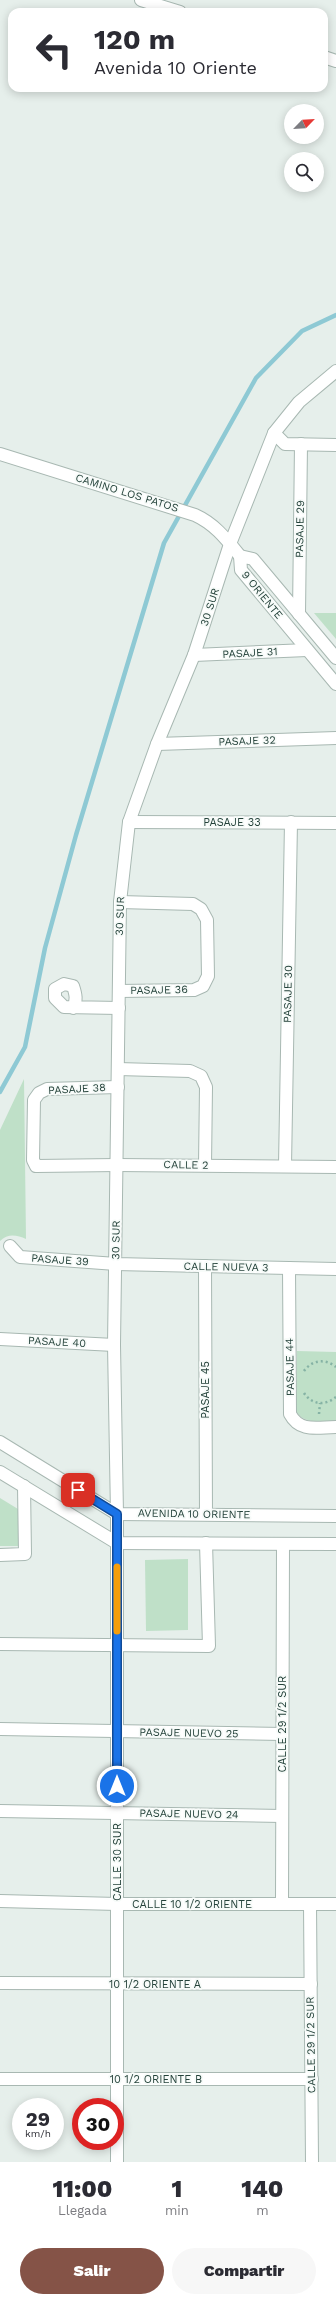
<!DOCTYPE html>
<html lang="es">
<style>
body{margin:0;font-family:"Work Sans",sans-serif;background:#f7f7f7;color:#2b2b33;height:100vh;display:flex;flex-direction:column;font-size:15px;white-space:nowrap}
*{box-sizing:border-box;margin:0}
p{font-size:13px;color:#7c7c81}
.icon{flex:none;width:22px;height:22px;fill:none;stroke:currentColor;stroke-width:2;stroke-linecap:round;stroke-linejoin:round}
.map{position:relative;height:2162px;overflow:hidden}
.panel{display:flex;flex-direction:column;background:#fff;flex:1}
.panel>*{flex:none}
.banner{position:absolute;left:8px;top:8px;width:320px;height:84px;border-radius:12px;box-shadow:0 2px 10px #0003;background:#fff;color:#2b2b33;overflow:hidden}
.needle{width:26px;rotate:65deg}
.controls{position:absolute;left:284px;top:104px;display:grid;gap:8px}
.controls a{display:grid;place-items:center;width:40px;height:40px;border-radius:50%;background:#fff;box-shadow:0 2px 10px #0003;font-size:20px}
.speed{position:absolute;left:12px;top:2098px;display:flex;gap:8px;font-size:20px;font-weight:700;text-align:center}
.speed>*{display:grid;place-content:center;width:52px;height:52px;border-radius:50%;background:#fff;box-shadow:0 2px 10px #0003;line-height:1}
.speed small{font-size:10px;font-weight:400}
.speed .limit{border:6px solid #d22;background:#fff;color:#111}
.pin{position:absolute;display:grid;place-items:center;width:34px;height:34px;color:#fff;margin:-17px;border-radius:8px;box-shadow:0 2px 6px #0006}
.me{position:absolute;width:44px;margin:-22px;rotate:0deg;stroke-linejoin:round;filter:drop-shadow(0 0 3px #0008)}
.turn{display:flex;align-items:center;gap:14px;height:84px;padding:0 20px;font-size:18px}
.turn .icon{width:52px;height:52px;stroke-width:2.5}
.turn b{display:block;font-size:28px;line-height:34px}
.eta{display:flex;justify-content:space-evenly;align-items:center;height:68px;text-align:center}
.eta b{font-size:24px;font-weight:800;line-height:28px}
.button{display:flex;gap:8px;margin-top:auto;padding:8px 20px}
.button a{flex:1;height:46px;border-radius:24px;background:#855347;color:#fff;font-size:16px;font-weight:800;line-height:46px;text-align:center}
.button a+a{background:#f7f7f7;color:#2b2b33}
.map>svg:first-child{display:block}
</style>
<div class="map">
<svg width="336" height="2162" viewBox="0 0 336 2162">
<rect width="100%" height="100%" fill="#e6efeb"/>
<g fill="#bfe0c8">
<polygon points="314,613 336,613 336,639"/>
<path d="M24,1079L26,1239C17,1235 8,1233 0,1241V1130Z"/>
<path d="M297,1351L336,1352V1421C321,1421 304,1425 296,1411Z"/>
<polygon points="0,1498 18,1509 20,1546 0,1546"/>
<polygon points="188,1559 188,1630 146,1631 145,1560"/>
</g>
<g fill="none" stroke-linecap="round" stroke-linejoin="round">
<polyline stroke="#8ec9d4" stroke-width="4.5" points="0,1092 25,1047 45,948 76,835 164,543 256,378 302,331 336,315"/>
<g stroke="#a8b8b2" stroke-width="14">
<g id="minor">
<polyline points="141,0 180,12"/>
<polyline points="324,57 336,61"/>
<polyline points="274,433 285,444 336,445"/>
<polyline points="299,614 301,444"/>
<polyline points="194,655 307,650"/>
<polyline points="157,744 336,738"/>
<polyline points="129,822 336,823"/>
<polyline points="119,991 194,990 203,986 208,976 207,920 201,909 193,904 120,902"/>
<path d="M73,1008C77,1000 76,995 73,986L64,984L55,989V998L64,1007L119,1008"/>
<polyline points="118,1069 190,1071 201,1076 206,1087 205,1165"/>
<polyline points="118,1087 47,1089 39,1093 34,1100 33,1160 36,1166 117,1165 336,1167"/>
<polyline points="285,1166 291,822"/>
<polyline points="10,1246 20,1257 116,1264 336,1269"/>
<polyline points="205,1266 206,1514"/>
<path d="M289,1268L290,1414C300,1433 318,1427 336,1427"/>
<polyline points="0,1339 114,1345"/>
<polyline points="0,1442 117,1514 336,1516"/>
<polyline points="0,1472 117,1543 336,1544"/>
<polyline points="0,1555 25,1554 24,1486"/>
<polyline points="0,1644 209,1646 206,1543"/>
<polyline points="0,1729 282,1734"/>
<polyline points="0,1811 282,1816"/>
<polyline points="0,1901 117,1904 336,1904"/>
<polyline points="282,1904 283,1544"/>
<polyline points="310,1904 312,2162"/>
<polyline points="0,1983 311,1984"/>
<polyline points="0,2079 312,2079"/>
<polyline points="117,2162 117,1514 114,1345 120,902 129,822 157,744 194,655 230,544 274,433 299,402 336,371"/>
</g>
</g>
<g stroke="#a8b8b2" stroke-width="14">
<g id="tertiary">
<path d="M0,454L195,515C215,524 227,540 240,556"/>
<polyline points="336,658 253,559 240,556 241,570 336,684"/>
</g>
</g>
<g stroke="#86b3a5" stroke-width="2.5" stroke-dasharray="2 3" stroke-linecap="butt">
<path d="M304,1371C312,1360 325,1358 336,1367"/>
<path d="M304,1393C312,1405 325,1406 336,1397"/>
<polyline points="319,1414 320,1403"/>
</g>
<use href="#minor" stroke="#fff" stroke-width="12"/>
<use href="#tertiary" stroke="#fff" stroke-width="12"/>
</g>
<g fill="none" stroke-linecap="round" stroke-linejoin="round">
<g stroke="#114b97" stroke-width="10">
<polyline id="route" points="78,1490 117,1514 117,1786"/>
</g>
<use href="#route" stroke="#1a73e8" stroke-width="7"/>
<polyline stroke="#f59e0b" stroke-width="7" points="117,1567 117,1631"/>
</g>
<g text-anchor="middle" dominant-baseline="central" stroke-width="3.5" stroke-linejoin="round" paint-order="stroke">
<g font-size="11" fill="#24423a" stroke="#f7fbf9">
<text transform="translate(127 493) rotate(17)">CAMINO LOS PATOS</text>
<text transform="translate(300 529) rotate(-89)">PASAJE 29</text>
<text transform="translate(262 595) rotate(51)">9 ORIENTE</text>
<text transform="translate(210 607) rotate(-72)">30 SUR</text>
<text transform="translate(250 653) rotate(-3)">PASAJE 31</text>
<text transform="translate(247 741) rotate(-2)">PASAJE 32</text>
<text x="232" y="822">PASAJE 33</text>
<text transform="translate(120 916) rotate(-88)">30 SUR</text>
<text transform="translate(159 990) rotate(-1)">PASAJE 36</text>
<text transform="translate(288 994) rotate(-89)">PASAJE 30</text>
<text transform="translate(77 1089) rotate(-3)">PASAJE 38</text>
<text transform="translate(186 1165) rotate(1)">CALLE 2</text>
<text transform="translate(116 1240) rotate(-89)">30 SUR</text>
<text transform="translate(60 1260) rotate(4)">PASAJE 39</text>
<text transform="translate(226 1267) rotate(1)">CALLE NUEVA 3</text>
<text transform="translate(57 1342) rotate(3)">PASAJE 40</text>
<text transform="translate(290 1367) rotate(-91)">PASAJE 44</text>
<text transform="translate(205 1390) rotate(-90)">PASAJE 45</text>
<text transform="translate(194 1514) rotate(1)">AVENIDA 10 ORIENTE</text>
<text transform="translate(282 1724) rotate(-90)">CALLE 29 1/2 SUR</text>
<text transform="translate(189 1733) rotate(1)">PASAJE NUEVO 25</text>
<text transform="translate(189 1814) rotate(1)">PASAJE NUEVO 24</text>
<text transform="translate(117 1862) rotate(-90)">CALLE 30 SUR</text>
<text x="192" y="1904">CALLE 10 1/2 ORIENTE</text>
<text x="155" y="1984">10 1/2 ORIENTE A</text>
<text transform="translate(311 2045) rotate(-91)">CALLE 29 1/2 SUR</text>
<text x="156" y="2079">10 1/2 ORIENTE B</text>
</g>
</g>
</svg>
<div class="controls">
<a><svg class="needle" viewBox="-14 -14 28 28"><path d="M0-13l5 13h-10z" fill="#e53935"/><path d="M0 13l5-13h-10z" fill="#7c7c81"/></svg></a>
<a><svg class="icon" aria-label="search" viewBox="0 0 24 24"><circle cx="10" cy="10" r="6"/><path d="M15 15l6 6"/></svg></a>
</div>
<div class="speed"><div>29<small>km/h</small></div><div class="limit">30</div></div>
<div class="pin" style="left:78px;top:1490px;background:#d93025"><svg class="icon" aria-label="arrive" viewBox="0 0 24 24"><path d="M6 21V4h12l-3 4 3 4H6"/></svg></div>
<svg class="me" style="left:117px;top:1786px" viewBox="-20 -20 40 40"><circle r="17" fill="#1a73e8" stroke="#fff" stroke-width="3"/><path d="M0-11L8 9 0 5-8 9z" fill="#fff"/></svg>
<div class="banner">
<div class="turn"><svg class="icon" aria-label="left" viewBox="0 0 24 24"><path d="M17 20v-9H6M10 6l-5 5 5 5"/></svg><div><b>120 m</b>Avenida 10 Oriente</div></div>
</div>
</div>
<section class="panel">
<div class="eta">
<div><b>11:00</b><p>Llegada</p></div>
<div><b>1</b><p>min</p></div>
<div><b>140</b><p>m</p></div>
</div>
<div class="button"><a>Salir</a><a>Compartir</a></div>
</section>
